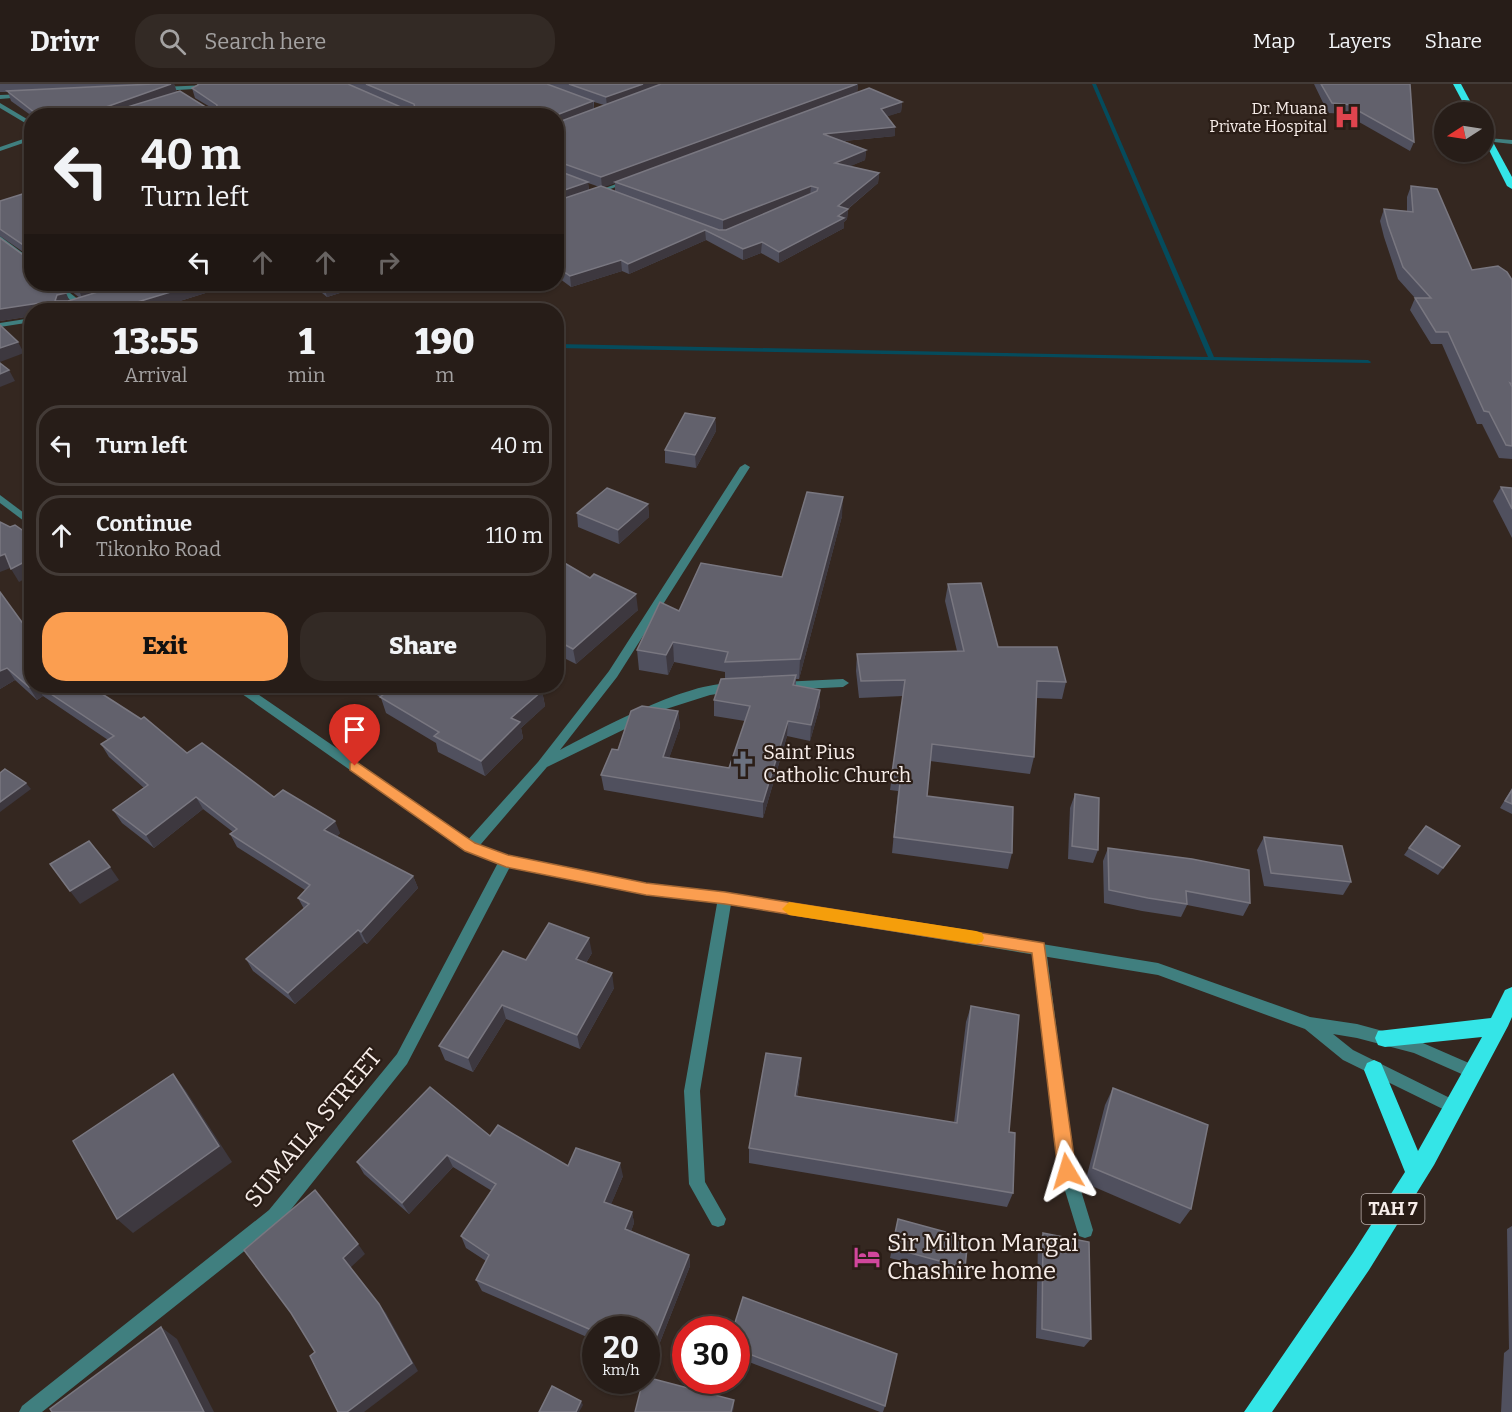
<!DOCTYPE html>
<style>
body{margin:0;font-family:Bitter,serif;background:#332a25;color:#f1f3f6;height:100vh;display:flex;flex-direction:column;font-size:22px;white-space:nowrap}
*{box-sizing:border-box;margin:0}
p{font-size:20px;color:#a4a2a2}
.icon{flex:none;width:33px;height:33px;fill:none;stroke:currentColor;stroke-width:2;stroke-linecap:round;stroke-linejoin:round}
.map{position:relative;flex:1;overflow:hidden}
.side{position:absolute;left:24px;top:219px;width:540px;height:390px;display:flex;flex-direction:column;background:#271d18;border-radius:24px;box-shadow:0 2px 4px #0004,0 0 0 2px #433b37}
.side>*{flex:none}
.guide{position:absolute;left:24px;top:24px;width:540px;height:183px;border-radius:24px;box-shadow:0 2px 4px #0004,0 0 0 2px #433b37;background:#271d18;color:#f1f3f6;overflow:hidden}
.needle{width:39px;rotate:258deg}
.fabs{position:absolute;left:1434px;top:18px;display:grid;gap:12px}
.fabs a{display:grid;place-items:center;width:60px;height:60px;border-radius:50%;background:#271d18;box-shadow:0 2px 4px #0004,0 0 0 2px #433b37;font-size:30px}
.speed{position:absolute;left:582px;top:1232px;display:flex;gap:12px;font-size:30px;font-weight:700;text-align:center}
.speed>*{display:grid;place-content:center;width:78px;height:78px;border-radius:50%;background:#271d18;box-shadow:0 2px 4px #0004,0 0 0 2px #433b37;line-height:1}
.speed small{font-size:15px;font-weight:400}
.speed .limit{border:9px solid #d22;background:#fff;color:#111}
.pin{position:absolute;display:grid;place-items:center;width:51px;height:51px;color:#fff;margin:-62px -26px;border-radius:50% 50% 50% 0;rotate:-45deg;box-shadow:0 0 6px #0007}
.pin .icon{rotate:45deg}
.me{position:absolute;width:66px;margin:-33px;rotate:353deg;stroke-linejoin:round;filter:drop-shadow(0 0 4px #0008)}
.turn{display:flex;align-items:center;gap:21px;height:126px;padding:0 18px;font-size:27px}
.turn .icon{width:78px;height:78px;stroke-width:2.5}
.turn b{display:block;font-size:42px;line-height:51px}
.lanes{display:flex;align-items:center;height:57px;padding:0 18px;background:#0003;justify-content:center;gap:30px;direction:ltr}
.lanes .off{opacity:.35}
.eta{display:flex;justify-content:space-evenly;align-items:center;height:102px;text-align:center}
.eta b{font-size:36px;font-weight:800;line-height:42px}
.primary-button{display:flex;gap:12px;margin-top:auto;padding:12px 18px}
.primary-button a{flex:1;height:69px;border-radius:24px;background:#fb9e50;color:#111;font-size:24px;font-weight:800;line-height:69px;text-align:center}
.primary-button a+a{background:#332a25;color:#f1f3f6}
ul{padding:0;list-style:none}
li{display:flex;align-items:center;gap:18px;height:81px;margin:0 12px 9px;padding:0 6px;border:3px solid #433b37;border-radius:24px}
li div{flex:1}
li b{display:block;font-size:22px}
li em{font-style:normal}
header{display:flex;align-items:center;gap:36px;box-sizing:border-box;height:84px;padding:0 30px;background:#271d18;border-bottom:2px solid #433b37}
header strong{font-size:28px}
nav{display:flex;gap:33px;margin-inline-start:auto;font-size:21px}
.search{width:420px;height:54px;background:#332a25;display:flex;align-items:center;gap:15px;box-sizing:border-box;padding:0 21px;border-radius:24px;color:#a4a2a2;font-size:22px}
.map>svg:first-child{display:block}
</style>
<header>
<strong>Drivr</strong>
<div class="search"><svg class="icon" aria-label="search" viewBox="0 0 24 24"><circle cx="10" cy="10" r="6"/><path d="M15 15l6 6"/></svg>Search here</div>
<nav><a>Map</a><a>Layers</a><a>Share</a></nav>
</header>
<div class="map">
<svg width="1512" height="1328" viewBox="0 0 1512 1328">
<rect width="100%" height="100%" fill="#342720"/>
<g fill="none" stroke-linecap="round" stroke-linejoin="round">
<polygon fill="#054b5c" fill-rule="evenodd" points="1092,0 1096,0 1214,273 1368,276 1371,278 1370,279 556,264 556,260 1208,273"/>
<g fill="#407f7f" fill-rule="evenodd">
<polygon points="209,1 211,4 161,7 158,5 161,3"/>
<polygon points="26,10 24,13 0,15 0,11"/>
<polygon points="0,19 32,38 32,43 0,24"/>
<polygon points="32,52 32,56 0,67 0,63"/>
<polygon points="1487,54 1512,56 1512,60 1485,57 1484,56"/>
<polygon points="627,96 632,97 594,111 589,110"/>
<polygon points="0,152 32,176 32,182 0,158"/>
<polygon points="52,200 59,200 85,221 78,223"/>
<polygon points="32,234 32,238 0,243 0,239"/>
<path d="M745,380L750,383L617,593L560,666C597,647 698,591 738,601L740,604L738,607L710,611L666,625L547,683L475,767L470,768L465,767L464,763L465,759L538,678L609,587L740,383Z"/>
<polygon points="843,595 849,599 843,603 781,606 775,602 781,598"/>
<polygon points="506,772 511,773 513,777 407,980 281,1138 42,1328 19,1328 22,1322 269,1126 397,970 501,773"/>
<polygon points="725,808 730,810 732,814 700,1007 705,1098 726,1135 724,1141 718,1143 712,1141 689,1100 684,1007 718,814 720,810"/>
<polygon points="1039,858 1044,860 1046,864 1075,1087 1093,1146 1091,1152 1085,1154 1079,1152 1077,1146 1059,1087 1032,864 1034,860"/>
</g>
<g fill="#407f7f" fill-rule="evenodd">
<polygon points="0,411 32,435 32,443 0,419"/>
<polygon points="234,602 246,602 475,759 507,772 646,800 725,808 1158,879 1310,933 1357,940 1416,956 1478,983 1481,988 1478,993 1473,995 1414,969 1357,954 1333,950 1353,966 1460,1019 1463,1024 1460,1029 1455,1031 1343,976 1305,945 1158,891 725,820 646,810 506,782 465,767 235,605"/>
</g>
<g fill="#34e5e7" fill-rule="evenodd">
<polygon points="1453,0 1461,0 1476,28 1468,28"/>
<polygon points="1484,46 1488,49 1512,93 1512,105 1507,102 1484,56"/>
<polygon points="1512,903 1512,933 1508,942 1434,1081 1369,1186 1272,1328 1244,1328 1353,1169 1405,1088 1364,986 1367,979 1374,976 1381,979 1418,1067 1482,953 1385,963 1378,961 1375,954 1378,947 1491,934 1505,906"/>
</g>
</g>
<g fill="#50505e" fill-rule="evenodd">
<path d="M0,0H178H174L177,8L207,24H212L195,14L192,4L198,1V0H858L857,9L902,18L901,28L887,32L895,52L844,57L866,66L865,76L850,82L879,89L878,99L848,125L847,135L844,138V144L779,179L761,169L743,176L706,156L629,190L622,187L571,203L556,192V32H32L11,17L8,8H0ZM594,18L604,21L594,25ZM588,99L594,101L599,103L589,106ZM615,99V107L603,103Z"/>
<polygon points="1314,0 1410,0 1414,58 1410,67 1352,34 1350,30 1328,29"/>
<polygon points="32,91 32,104 30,103 25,93"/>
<polygon points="1411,102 1472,186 1512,196 1512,375 1499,374 1482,340 1477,340 1442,260 1431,260 1410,226 1415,214 1398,195 1384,153 1380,137 1384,125 1407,127 1407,113"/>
<polygon points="32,107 32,200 70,217 80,214 62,200 297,200 281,209 261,202 236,209 228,202 151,226 32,226 32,232 0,237 26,173 29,172 0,152 0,117"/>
<polygon points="311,200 358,200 359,203 327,213"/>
<polygon points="715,334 716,347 696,384 665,379 665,366"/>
<polygon points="1501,403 1512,404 1512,454 1493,417"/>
<polygon points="648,420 649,433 619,460 578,443 577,429"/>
<polygon points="842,432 799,595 796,595 796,602 820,622 810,657 787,652 763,734 604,706 601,691 618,666 678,627 680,643 669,674 729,684 745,637 714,632 714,616 725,595 725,588 674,578 668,591 639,586 637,566 679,527 782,493"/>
<polygon points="556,474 638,526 576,580 556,570"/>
<polygon points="948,500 998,563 1066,598 1062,615 1036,614 1034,673 1030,690 930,677 927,712 1012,769 1008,785 892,769 898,707 890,706 903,612 859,614 856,587 857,570 957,567 945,517"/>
<polygon points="0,508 32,602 86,602 93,608 187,669 274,713 340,749 337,752 413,792 418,804 367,860 364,858 295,920 253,887 246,875 304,825 298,814 305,806 237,763 230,750 233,748 203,725 154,764 122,739 113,726 144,704 109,673 101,660 108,656 43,612 37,616 15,596 0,605"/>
<polygon points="365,602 531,602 542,607 545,622 521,644 523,654 485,692 438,668 436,659 386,629 381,614"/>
<polygon points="1512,704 1512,730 1500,724"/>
<polygon points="1075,710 1098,766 1093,779 1068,775 1070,724"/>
<polygon points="1264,753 1351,798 1343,811 1264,802 1257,766"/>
<polygon points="1460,762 1438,791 1404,771 1409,764"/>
<polygon points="1108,764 1250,819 1243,832 1187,821 1181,833 1142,827 1104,819 1103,777"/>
<polygon points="592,869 586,879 614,904 580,965 506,935 473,988 445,976 439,962 526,876"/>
<polygon points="971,922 1009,1048 1013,1109 1007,1123 749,1079 749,1064 800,990 797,1013 954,1039 966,938"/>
<polygon points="1113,1004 1191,1125 1180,1140 1085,1099 1105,1021"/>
<polygon points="490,1052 568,1082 623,1092 611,1120 632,1128 634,1139 631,1147 689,1171 690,1182 651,1281 646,1279 646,1245 596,1245 596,1257 482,1207 476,1196 486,1177 466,1164 461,1152 492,1107 453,1083 409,1130 364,1090 357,1078"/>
<polygon points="898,1135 965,1184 961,1193 890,1174"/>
<polygon points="1512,1142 1512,1328 1501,1328 1504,1269 1509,1265 1507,1145"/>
<polygon points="1043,1149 1091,1255 1084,1263 1036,1254 1038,1159"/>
<polygon points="736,1245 885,1322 883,1328 880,1328 736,1273"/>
</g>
<g fill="#3d383f">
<polygon points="171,0 174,0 177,8 112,32 106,23"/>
<polygon points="643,0 669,0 607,23 606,13"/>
<polygon points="858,0 857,9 615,98 615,99 602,104 601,93"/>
<polygon points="593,17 594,27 556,40 556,32 554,32"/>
<polygon points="902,18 901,28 880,35 881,25"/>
<polygon points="895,43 895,52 823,59 823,50"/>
<polygon points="866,66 865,76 835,89 835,79"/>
<polygon points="879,89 878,99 845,127 848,125 847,135 844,138 844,144 779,179 779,168 838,122"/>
<polygon points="588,98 589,108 556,119 556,109"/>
<polygon points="811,102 810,112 723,147 723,136"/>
<polygon points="705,146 706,156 629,190 628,180"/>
<polygon points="762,158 761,169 743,176 743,165"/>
<polygon points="621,176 622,187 571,203 570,192"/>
<polygon points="100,200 143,200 83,217 79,206"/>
<polygon points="197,200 227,200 228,202 151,226 111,226"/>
<polygon points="232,200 260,200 261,202 236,209"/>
<polygon points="278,200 297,200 281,209"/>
<polygon points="333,200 358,200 359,203 327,213 324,202"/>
<polygon points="66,209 71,220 55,217 57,211"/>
<polygon points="46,218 50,226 32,226 32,232 0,237 0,225"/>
<polygon points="18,258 24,269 0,278 0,264"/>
<polygon points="9,286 15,297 0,303 0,290"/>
<polygon points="715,334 716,347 696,384 695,371"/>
<polygon points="843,413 842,432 799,595 800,575"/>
<polygon points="648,420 649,433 619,460 618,446"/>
<polygon points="5,470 13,483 0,488 0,472"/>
<polygon points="32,474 32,491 19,498 11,485"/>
<polygon points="636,510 638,526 576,580 573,565"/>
<polygon points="673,558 674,578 668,591 666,571"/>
<polygon points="7,584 15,596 0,605 0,587"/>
<polygon points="32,602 37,602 43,612 37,616 29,603"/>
<polygon points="820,606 820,622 810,657 811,641"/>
<polygon points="542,607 545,622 521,644 523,654 485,692 481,677 511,634"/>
<polygon points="678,627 680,643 664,689 663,673"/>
<polygon points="788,637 787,652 763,734 763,718"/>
<polygon points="26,699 31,705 0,728 0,718"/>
<polygon points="196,713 203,725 154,764 146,751"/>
<polygon points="335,737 340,749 330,759 324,746"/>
<polygon points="110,783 119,796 80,820 70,807"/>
<polygon points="413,792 418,804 367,860 361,848"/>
<polygon points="358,846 364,858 295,920 288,909"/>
<polygon points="589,854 592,869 579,890 576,875"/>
<polygon points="612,889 614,904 580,965 577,951"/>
<polygon points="502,921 506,935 473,988 468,974"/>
<polygon points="801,974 800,990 794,1028 795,1012"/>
<polygon points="173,990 186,1007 232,1078 133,1149 117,1135"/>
<polygon points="447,1071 453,1083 409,1130 402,1119"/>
<polygon points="620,1079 623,1092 607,1130 604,1118"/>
<polygon points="632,1128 634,1139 628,1156 625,1145"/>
<polygon points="358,1160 365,1170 350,1184 343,1174"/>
<polygon points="689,1171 690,1182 651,1281 649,1271"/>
<polygon points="379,1220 386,1229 418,1287 364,1328 347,1328"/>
<polygon points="161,1243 177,1255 214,1328 204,1328"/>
<polygon points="734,1316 734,1323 733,1328 731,1328"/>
<polygon points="581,1317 583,1321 579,1328 576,1328"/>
</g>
<g fill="#62616c" stroke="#797780" stroke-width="1.5">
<polygon points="153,0 171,0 106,23 121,25 180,7 207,24 216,25 217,21 192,4 198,1 198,0 348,0 403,24 415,24 414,20 366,0 547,0 593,17 554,32 39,32 7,7"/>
<polygon points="569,0 643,0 606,13"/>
<polygon points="661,0 857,0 601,93 556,77 556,39"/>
<polygon points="1321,0 1410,0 1414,58 1355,25 1353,21 1332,19"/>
<polygon points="869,4 902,18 881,25 895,43 823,50 866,66 835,79 879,89 838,122 848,125 838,132 844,134 779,168 762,158 743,165 705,146 628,180 621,176 570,192 556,182 556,117 601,102 719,146 726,146 817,107 818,104 811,102 723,136 615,98"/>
<polygon points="556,86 588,98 556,109"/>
<polygon points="32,91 32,97 25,93"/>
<polygon points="1411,102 1437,105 1472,186 1498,182 1507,188 1512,196 1512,300 1510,299 1512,303 1512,362 1506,361 1489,328 1484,327 1448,248 1436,248 1415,214 1431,214 1403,183 1388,141 1384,125 1413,128"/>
<polygon points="32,107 32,200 56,200 66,209 57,211 55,217 68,217 124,200 197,200 111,226 55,226 46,218 0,225 0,154 26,173 29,173 29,165 0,145 0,117"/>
<polygon points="71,200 100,200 79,206"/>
<polygon points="320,200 333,200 324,202"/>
<polygon points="0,241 18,258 0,264"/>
<polygon points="0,279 9,286 0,290"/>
<polygon points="685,329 715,334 695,371 665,366"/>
<polygon points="1501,403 1512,404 1512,425"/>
<polygon points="607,404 648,420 618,446 577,429"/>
<polygon points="807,408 843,413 800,575 725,578 728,568 673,558 666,571 637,566 660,518 679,527 701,479 782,493"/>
<polygon points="0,438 10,443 15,441 32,453 32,474 11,485 5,470 0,472"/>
<polygon points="556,474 590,494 594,490 636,510 573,565 556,556"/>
<polygon points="981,499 998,563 1057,563 1066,598 1037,597 1034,673 932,660 927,712 1013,723 1012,769 894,753 901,690 892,689 905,596 861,597 857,570 964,567 948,500"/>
<polygon points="0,508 32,552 32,601 29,603 7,584 0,587"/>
<polygon points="796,591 793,601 820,606 811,641 788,637 763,718 601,691 612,665 618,666 631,627 642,622 678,627 663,673 729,684 750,622 714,616 721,595"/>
<polygon points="39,602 86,602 93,608 96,606 141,635 144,633 187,669 202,659 274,713 283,706 335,737 324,746 413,792 361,848 358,846 288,909 246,875 309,820 298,814 310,801 230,750 237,745 196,713 146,751 113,726 148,701 101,660 114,652"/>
<polygon points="379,602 531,602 542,607 511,634 520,638 481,677 434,652 439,648 380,613 387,608"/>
<polygon points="5,685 26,699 0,718 0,689"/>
<polygon points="1512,706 1512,720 1505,717"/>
<polygon points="1075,710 1099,714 1098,766 1072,762"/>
<polygon points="1426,742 1460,762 1443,784 1409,764"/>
<polygon points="1264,753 1342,762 1351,798 1271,789"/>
<polygon points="89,757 110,783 70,807 50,780"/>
<polygon points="1108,764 1192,775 1249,786 1250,819 1186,807 1187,820 1148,814 1109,806"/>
<polygon points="549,839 589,854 576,875 612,889 577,951 502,921 468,974 439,962 503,867 526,876"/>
<polygon points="971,922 1019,931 1009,1048 1015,1049 1013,1109 749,1064 766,969 801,974 795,1012 957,1039"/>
<polygon points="173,990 219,1062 117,1135 73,1057"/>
<polygon points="430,1003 490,1052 498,1041 568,1082 576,1064 620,1079 604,1118 632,1128 625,1145 689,1171 649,1271 646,1270 646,1245 596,1245 596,1248 476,1196 489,1171 461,1152 496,1100 447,1071 402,1119 357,1078"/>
<polygon points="1113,1004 1208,1041 1191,1125 1093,1084"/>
<polygon points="315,1106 358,1160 343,1174 379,1220 412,1279 347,1328 338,1328 310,1272 315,1268 291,1229 244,1166"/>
<polygon points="898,1135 968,1154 965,1184 892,1164"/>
<polygon points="1043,1149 1089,1158 1091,1255 1042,1245"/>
<polygon points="743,1213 897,1270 885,1322 736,1265 736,1245 733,1245"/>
<polygon points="161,1243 204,1328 52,1328 50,1325"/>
<polygon points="646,1293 734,1316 731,1328 635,1328 643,1296 646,1296"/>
<polygon points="552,1302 581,1317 576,1328 539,1328"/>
</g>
<polygon fill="#fb9e50" stroke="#a36734" stroke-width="1.5" points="355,677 475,759 508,771 646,799 725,808 1044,859 1076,1087 1074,1094 1067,1096 1061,1094 1058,1087 1032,869 725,820 646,811 506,783 465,767 350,686 350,679"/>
<polygon fill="#f59e0b" points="789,818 976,847 982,849 984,854 982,858 976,860 789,831 782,825"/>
<defs>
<g id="hospital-bare" transform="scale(2.07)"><path d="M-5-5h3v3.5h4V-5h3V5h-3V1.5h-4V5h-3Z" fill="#e0444e" stroke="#2a1d16" stroke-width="2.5" paint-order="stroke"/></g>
<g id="church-bare" transform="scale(2.07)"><path d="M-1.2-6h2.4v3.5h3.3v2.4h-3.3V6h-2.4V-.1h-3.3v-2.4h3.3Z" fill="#6b7280" stroke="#2a1d16" stroke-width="2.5" paint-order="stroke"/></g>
<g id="hotel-bare" transform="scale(2.07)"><path d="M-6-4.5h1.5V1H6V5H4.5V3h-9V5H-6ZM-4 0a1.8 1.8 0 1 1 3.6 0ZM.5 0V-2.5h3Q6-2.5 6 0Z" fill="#d1479c" stroke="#2a1d16" stroke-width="2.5" paint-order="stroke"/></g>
</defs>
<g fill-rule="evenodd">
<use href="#hospital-bare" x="1347" y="33"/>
<use href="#church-bare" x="743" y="680"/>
<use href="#hotel-bare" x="867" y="1173"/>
</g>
<g text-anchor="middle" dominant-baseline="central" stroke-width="4.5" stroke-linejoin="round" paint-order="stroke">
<g font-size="16" fill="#f7ede9" stroke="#2a1d16" text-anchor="end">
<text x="1327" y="24">Dr. Muana<tspan x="1327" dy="18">Private Hospital</tspan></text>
</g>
<rect fill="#2a1d16" stroke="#baafaa" stroke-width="1.5" x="1361.5" y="1110" width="63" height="30" rx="4.5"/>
<g font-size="18" font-weight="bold" fill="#f7ede9">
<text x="1393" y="1125">TAH 7</text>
</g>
<g font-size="20" fill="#f7ede9" stroke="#2a1d16" text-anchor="start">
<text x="763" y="668">Saint Pius<tspan x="763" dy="23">Catholic Church</tspan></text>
</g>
<g font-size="24" fill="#f7ede9" stroke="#2a1d16">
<text transform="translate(313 1044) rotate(-50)">SUMAILA STREET</text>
</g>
<g font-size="24" fill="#f7ede9" stroke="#2a1d16" text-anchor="start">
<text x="887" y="1159">Sir Milton Margai<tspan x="887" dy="28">Chashire home</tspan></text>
</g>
</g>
</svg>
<div class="fabs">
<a><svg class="needle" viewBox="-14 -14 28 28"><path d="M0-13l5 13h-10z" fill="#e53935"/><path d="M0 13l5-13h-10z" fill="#a4a2a2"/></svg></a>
</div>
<div class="speed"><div>20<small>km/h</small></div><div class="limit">30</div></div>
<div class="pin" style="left:355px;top:682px;background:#d93025"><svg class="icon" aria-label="arrive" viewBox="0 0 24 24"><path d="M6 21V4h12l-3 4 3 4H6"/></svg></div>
<svg class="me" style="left:1067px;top:1087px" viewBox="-20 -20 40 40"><path d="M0-17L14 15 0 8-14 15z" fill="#fb9e50" stroke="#fff" stroke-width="4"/></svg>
<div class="guide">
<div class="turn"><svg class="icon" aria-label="left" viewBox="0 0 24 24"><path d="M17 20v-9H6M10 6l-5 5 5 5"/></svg><div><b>40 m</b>Turn left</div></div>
<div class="lanes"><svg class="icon" aria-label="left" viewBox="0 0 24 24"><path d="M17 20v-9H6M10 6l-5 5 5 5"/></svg><svg class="icon off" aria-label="ahead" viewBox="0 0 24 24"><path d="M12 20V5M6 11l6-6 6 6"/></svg><svg class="icon off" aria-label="ahead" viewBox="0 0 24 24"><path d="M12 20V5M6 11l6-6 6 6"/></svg><svg class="icon off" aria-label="right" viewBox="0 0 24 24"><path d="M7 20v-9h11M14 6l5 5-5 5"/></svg></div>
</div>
<section class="side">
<div class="eta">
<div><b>13:55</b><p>Arrival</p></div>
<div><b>1</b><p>min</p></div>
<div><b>190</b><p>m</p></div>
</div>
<ul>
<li><svg class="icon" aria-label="left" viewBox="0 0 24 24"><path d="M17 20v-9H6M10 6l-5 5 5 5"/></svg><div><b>Turn left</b></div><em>40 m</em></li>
<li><svg class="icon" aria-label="ahead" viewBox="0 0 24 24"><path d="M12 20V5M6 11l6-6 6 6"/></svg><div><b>Continue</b><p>Tikonko Road</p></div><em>110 m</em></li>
</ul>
<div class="primary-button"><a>Exit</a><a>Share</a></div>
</section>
</div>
